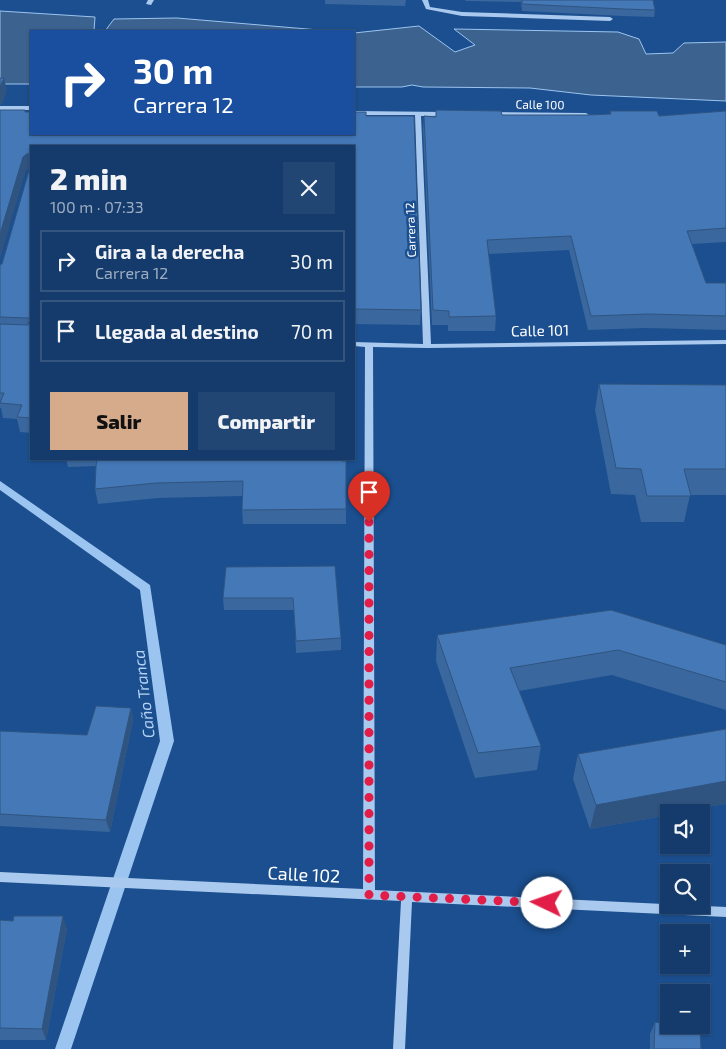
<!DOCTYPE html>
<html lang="es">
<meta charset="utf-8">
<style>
body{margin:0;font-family:"Exo 2",sans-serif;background:#214673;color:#f1f3f6;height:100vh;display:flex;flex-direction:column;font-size:19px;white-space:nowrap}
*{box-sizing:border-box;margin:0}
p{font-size:16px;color:#9dadc1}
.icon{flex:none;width:28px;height:28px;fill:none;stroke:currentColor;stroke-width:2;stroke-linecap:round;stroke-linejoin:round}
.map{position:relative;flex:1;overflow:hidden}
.drawer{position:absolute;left:30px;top:145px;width:325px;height:315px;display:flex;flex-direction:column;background:#143b6b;border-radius:0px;box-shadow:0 1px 4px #0004,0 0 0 1px #33557e}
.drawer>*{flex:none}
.top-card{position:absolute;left:30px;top:30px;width:325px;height:105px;border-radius:0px;box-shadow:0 1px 4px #0004,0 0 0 1px #33557e;background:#1a4fa0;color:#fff;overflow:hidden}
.fabs{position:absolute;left:660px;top:804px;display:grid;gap:10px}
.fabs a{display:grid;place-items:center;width:50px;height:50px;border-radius:0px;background:#143b6b;box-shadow:0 1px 4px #0004,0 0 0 1px #33557e;font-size:25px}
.pin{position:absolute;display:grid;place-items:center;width:42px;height:42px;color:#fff;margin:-51px -21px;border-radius:50% 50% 50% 0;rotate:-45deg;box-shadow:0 0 5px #0007}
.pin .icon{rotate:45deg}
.me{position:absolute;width:55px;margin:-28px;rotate:273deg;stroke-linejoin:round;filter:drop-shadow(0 0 4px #0008)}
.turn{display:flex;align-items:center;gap:18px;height:105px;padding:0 20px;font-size:22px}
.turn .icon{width:65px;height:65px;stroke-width:2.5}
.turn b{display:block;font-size:35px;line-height:42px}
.round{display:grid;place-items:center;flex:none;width:52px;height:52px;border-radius:0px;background:#214673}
.summary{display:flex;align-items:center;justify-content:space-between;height:85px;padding:0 20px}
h1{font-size:30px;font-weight:800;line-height:38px}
.button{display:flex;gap:10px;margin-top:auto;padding:10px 20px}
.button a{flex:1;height:58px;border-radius:0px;background:#d6ab8b;color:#111;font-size:20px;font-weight:800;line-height:58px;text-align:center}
.button a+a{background:#214673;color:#f1f3f6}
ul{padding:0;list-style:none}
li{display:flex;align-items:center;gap:15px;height:62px;margin:0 10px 8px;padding:0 10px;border:2px solid #33557e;border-radius:0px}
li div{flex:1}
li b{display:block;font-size:19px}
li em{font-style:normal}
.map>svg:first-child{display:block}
</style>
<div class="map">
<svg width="726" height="1049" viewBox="0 0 726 1049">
<rect width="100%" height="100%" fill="#1b4f8f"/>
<g fill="#3c6290" stroke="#9cc4f0">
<polygon points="0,11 95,17 94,31 31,31 31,84 0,84"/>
<polygon points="177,18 331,31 105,31 114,19"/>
<polygon points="419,26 455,52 475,45 454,29 618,32 639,39 646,54 673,53 684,43 726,42 726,101 591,95 530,88 423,87 412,85 402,87 354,87 354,33"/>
</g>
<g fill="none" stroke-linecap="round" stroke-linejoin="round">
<polygon fill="#9cc4f0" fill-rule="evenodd" points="0,481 150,585 174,741 71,1049 55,1049 160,741 140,590 0,490"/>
<g fill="#a9c9ee" fill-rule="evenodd">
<polygon points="148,0 154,0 151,5 146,4"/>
<polygon points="422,0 428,0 430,7 462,12 610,17 613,19 610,21 462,16 426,9"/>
<rect x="0" y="106" width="31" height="4"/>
<polygon points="354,111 446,112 449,114 446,116 421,116 431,344 726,340 726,344 427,348 373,347 375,890 726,907 726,917 412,902 405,1049 393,1049 401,901 0,882 0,872 363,889 365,347 354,346 354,342 423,344 415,115 354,115"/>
<polygon points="491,112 586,113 589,115 586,117 489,115 488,114"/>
</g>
</g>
<g fill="#3a679d">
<polygon points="325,0 406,0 405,6 325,4"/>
<polygon points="465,0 653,0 655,10 654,17 622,16 522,11 521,2 466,1"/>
<polygon points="25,110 31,134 366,116 421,310 420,325 354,324 354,146 31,146 31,433 20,432 17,419 3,418 1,408 0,408 0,265 2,264 30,168 26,170"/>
<polygon points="610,111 659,116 726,111 726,242 692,244 706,283 726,283 726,330 645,328 588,330 569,250 488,254 496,316 495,331 448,331 448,325 432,325 423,130 424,116 502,115 588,115 610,114"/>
<polygon points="599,384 726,385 726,495 690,495 684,522 641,522 635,495 611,494 595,410"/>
<polygon points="66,459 343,459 343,461 346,461 346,524 243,524 242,510 242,496 158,498 98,504 95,489 96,466 68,467"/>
<polygon points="335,566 341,638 341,650 296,653 294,610 224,610 223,598"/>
<polygon points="437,635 726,645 726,710 612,675 519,691 541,746 537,770 475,778 436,661"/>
<polygon points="131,708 133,720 110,832 0,826 0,731 87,735"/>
<polygon points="726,729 726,804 669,812 669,815 590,829 573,779 578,754"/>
<polygon points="0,920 67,929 46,1040 0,1040"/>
<polygon points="655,1022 701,1049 650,1049 650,1034"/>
</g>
<g fill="#305480">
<polygon points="4,78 7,91 2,104 0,105 0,87"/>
<polygon points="28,153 31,167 26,170 0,259 0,234 23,157"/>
<polygon points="131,708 133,720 110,832 106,820"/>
<polygon points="726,781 726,802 725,804 679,812 669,812 669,815 590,829 596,805"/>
<polygon points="63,916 67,929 46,1040 42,1029"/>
</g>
<g fill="#4478b7" stroke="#305480">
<polygon points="522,0 653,0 655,10 623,9 522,4"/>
<polygon points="0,78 4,78 0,87"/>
<polygon points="0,110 25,110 25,112 31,112 31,134 354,134 354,112 366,112 366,116 414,116 421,310 354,309 354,146 31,146 31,418 17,417 22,405 0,403 4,393 0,393 0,324 28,325 30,319 28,318 0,317 0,265 2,264 30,167 28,153 23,157 0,234"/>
<polygon points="436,110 501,111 502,115 588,115 611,114 610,111 657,111 659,116 726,111 726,228 687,231 706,283 726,283 726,316 648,314 591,316 571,236 487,240 496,316 449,317 449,311 433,310 424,116 436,117"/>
<polygon points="599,384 726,385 726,469 684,469 691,496 647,496 641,469 616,468"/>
<polygon points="97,459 342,459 342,461 346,461 346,509 242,510 243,481 156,483 95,489 96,466"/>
<polygon points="335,566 341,638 296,641 293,598 223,598 226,567"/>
<polygon points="611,610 726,645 726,682 618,650 510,668 541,746 478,753 437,635"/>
<polygon points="96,706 131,708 106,820 0,814 0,731 87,735"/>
<polygon points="726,729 726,781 596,805 578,754"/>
<polygon points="14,916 63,916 42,1029 0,1028 0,920 13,921"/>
<polygon points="655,1022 669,1024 669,1025 674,1025 700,1029 701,1049 654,1049"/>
</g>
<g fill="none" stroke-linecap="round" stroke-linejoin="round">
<polyline stroke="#e11d48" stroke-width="9" stroke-dasharray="0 16.2" points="369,522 369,895 547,903"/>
</g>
<g text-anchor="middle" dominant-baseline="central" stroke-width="5" stroke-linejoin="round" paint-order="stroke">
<g font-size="12" fill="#fff" stroke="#1b4f8f">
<text transform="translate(540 104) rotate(1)">Calle 100</text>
<text transform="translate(410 230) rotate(-92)">Carrera 12</text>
</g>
<g font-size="15" fill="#fff" stroke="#1b4f8f">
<text transform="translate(540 330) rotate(-1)">Calle 101</text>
</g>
<g font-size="16" font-style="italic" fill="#b5d3f5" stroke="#1b4f8f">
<text transform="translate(143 694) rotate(-97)">Caño Tranca</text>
</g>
<g font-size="18" fill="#fff" stroke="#1b4f8f">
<text transform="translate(304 874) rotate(3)">Calle 102</text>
</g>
</g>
</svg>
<div class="fabs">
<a><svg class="icon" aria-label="sound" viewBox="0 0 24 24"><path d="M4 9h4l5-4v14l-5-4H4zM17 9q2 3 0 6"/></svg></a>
<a><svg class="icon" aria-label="search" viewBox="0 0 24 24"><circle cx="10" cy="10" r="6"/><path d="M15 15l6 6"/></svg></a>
<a>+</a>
<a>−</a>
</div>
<div class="pin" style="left:369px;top:522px;background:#d93025"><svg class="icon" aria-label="arrive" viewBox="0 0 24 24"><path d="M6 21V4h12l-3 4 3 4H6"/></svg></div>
<svg class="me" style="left:547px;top:903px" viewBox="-20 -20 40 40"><circle r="19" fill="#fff"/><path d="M0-13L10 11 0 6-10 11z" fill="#e11d48"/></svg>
<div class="top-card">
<div class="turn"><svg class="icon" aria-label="right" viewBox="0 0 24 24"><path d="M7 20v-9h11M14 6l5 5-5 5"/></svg><div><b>30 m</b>Carrera 12</div></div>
</div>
<section class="drawer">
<div class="summary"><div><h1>2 min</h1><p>100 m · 07:33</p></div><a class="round"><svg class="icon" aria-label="close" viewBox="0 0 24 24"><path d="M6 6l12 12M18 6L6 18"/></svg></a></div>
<ul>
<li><svg class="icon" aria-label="right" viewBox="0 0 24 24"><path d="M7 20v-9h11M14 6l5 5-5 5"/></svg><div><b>Gira a la derecha</b><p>Carrera 12</p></div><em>30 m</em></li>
<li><svg class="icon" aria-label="arrive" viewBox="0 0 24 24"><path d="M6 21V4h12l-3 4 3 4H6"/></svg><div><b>Llegada al destino</b></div><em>70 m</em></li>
</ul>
<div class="button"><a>Salir</a><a>Compartir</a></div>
</section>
</div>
